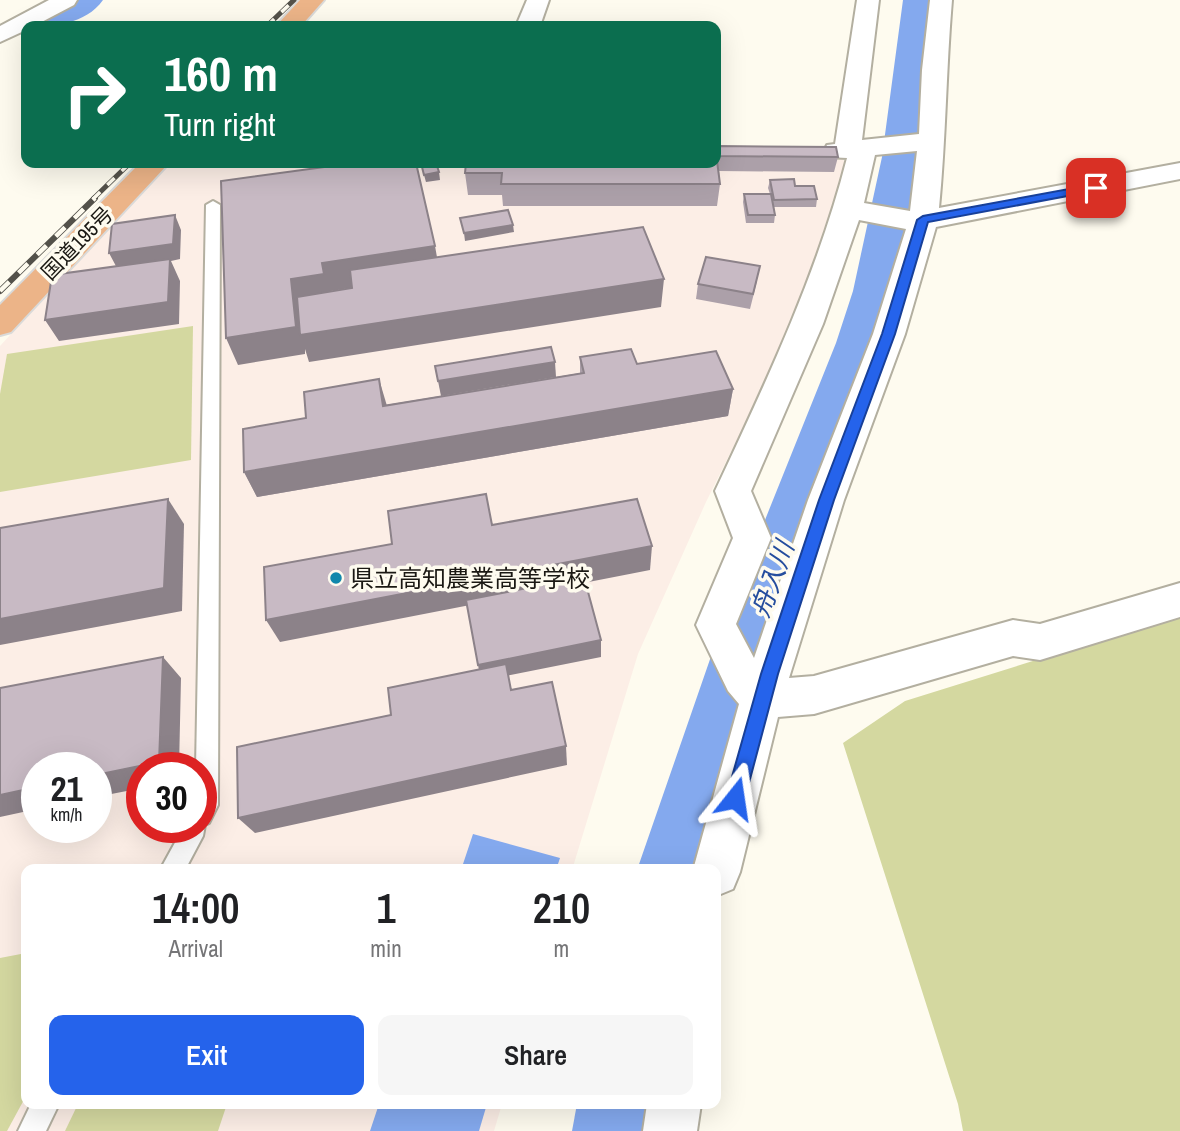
<!DOCTYPE html>
<meta charset="utf-8">
<style>
body{margin:0;font-family:"Archivo Narrow","Noto Sans JP",sans-serif;background:#f6f6f6;color:#202124;height:100vh;display:flex;flex-direction:column;font-size:26px;white-space:nowrap}
*{box-sizing:border-box;margin:0}
p{font-size:23px;color:#757577}
.icon{flex:none;width:38px;height:38px;fill:none;stroke:currentColor;stroke-width:2;stroke-linecap:round;stroke-linejoin:round}
.map{position:relative;flex:1;overflow:hidden}
.drawer{position:absolute;left:21px;top:864px;width:700px;height:245px;display:flex;flex-direction:column;background:#fff;border-radius:14px;box-shadow:0 7px 28px #0002}
.drawer>*{flex:none}
.hud{position:absolute;left:21px;top:21px;width:700px;height:147px;border-radius:14px;box-shadow:0 7px 28px #0002;background:#0b6e4f;color:#fff;overflow:hidden}
.speed{position:absolute;left:21px;top:752px;display:flex;gap:14px;font-size:35px;font-weight:700;text-align:center}
.speed>*{display:grid;place-content:center;width:91px;height:91px;border-radius:50%;background:#fff;box-shadow:0 7px 28px #0002;line-height:1}
.speed small{font-size:18px;font-weight:400}
.speed .limit{border:10px solid #d22;background:#fff;color:#111}
.pin{position:absolute;display:grid;place-items:center;width:60px;height:60px;color:#fff;margin:-30px;border-radius:14px;box-shadow:0 4px 10px #0006}
.me{position:absolute;width:77px;margin:-38px;rotate:15deg;stroke-linejoin:round;filter:drop-shadow(0 0 5px #0008)}
.turn{display:flex;align-items:center;gap:24px;height:147px;padding:0 28px;font-size:32px}
.turn .icon{width:91px;height:91px;stroke-width:2.5}
.turn b{display:block;font-size:49px;line-height:60px}
.eta{display:flex;justify-content:space-evenly;align-items:center;height:119px;text-align:center}
.eta b{font-size:42px;font-weight:600;line-height:49px}
.primary-button{display:flex;gap:14px;margin-top:auto;padding:14px 28px}
.primary-button a{flex:1;height:80px;border-radius:14px;background:#2563eb;color:#fff;font-size:28px;font-weight:600;line-height:80px;text-align:center}
.primary-button a+a{background:#f6f6f6;color:#202124}
.map>svg:first-child{display:block}
</style>
<div class="map">
<svg width="1180" height="1131" viewBox="0 0 1180 1131">
<rect width="100%" height="100%" fill="#fefbef"/>
<path fill="#fceee6" fill-rule="evenodd" d="M716,159H842L848,164L790,333L706,502L638,654L572,870H26V1104H502L494,1131H0V346L168,163H716ZM37,768H96V828H37ZM142,768H201V828H142Z"/>
<g fill="#d4d8a0">
<polygon points="193,326 191,460 0,492 0,394 7,354"/>
<polygon points="1180,615 1180,1131 963,1131 958,1104 843,743 905,701"/>
<polygon points="26,953 26,1096 7,1131 0,1131 0,958"/>
<polygon points="78,1104 227,1104 218,1131 65,1131"/>
</g>
<g fill="#84a9ee">
<polygon points="473,834 560,858 556,870 461,870"/>
<polygon points="379,1104 487,1104 479,1131 370,1131"/>
</g>
<g fill="none" stroke-linecap="round" stroke-linejoin="round">
<g fill="#84a9ee" fill-rule="evenodd">
<path d="M55,0H103C85,25 54,26 26,26V36L20,34L15,26L20,18Z"/>
<polygon points="903,0 941,0 926,157 903,291 888,343 782,642 713,870 637,870 716,642 836,343 853,291 882,157"/>
<polygon points="577,1104 665,1104 660,1131 572,1131"/>
</g>
<g stroke="#b3afa0" stroke-width="4">
<g id="service">
<polygon points="213,201 220,205 218,805 209,823 205,825 203,836 185,870 160,870 183,828 201,828 201,768 196,768 206,205"/>
<polygon points="31,1104 59,1104 46,1131 18,1131"/>
</g>
</g>
<g stroke="#b3afa0" stroke-width="4">
<g id="minor">
<polygon points="49,0 77,0 74,5 34,26 26,26 26,30 0,42 0,26"/>
<polygon points="527,0 549,0 540,26 516,26"/>
<path d="M857,0H879L862,140L919,134L922,70L930,0H952C946,69 946,139 939,208L1180,163V179L936,227L905,334L844,500L789,678L814,676L1013,620L1040,624L1180,583V617L1040,660L1013,656L814,714L778,717L740,872L733,889L716,896V870H693L739,704L728,691L696,625L733,538L715,491C766,382 817,275 847,158L827,157L824,151L827,145L835,144ZM917,151L910,211L864,203L875,155ZM859,220L906,229L873,334L808,500L754,658L736,624L771,538L751,491L823,324Z"/>
<polygon points="647,1104 701,1104 697,1131 643,1131"/>
</g>
</g>
<g stroke="#dadad9" stroke-width="4">
<g id="trunk">
<polygon points="300,0 324,0 301,26 276,26"/>
<polygon points="140,163 169,163 11,332 0,335 0,305"/>
</g>
</g>
<use href="#service" fill="#fff" fill-rule="evenodd"/>
<use href="#minor" fill="#fff" fill-rule="evenodd"/>
<use href="#trunk" fill="#ecb488" fill-rule="evenodd"/>
<g stroke="#53514a" stroke-width="5">
<g id="rail-far1">
<polyline points="267,26 294,0"/>
<polyline points="93,199 130,163"/>
</g>
</g>
<g stroke="#53514a" stroke-width="6">
<polyline id="rail" points="0,291 95,198"/>
</g>
<use href="#rail-far1" stroke="#fefbef" stroke-width="3.5" stroke-dasharray="10" stroke-linecap="butt"/>
<use href="#rail" stroke="#fefbef" stroke-width="4.5" stroke-dasharray="13" stroke-linecap="butt"/>
</g>
<g fill="#aca0a9">
<polygon points="716,146 838,157 834,172 719,171 720,184 717,206 503,206 502,195 468,195 465,173 716,163"/>
<polygon points="770,180 795,186 817,199 816,207 774,207 775,215 774,223 746,223 743,202 744,194 770,194 768,188"/>
<polygon points="757,281 750,309 696,299 698,284"/>
<polygon points="580,357 637,364 733,389 728,416 257,497 244,472 306,418 580,373"/>
</g>
<g fill="#8c8289">
<polygon points="439,172 440,180 426,182 424,175"/>
<polygon points="175,215 181,230 180,259 171,261 180,281 179,324 59,341 45,320 117,268 109,253"/>
<polygon points="513,225 514,232 465,241 464,233"/>
<polygon points="435,246 440,274 331,291 332,302 664,279 661,307 309,362 305,349 305,354 238,365 226,338 291,279 322,263"/>
<polygon points="555,362 556,377 441,396 438,381"/>
<polygon points="379,379 387,406 383,406"/>
<polygon points="733,389 728,416 257,497 244,472"/>
<polygon points="168,499 184,524 182,611 0,645 0,619"/>
<polygon points="652,546 650,570 280,642 266,620"/>
<polygon points="601,640 601,657 481,681 478,665"/>
<polygon points="163,657 181,678 179,768 142,768 142,788 96,797 96,775"/>
<polygon points="566,746 567,765 255,833 238,818"/>
<polygon points="37,787 37,809 0,817 0,795"/>
</g>
<g fill="#c8bac4" stroke="#8c8289" stroke-width="2">
<polygon points="716,146 836,147 838,157 717,156"/>
<polygon points="716,153 720,184 501,184 502,173 465,173 466,163 716,163"/>
<polygon points="354,163 416,163 435,246 322,263 324,274 291,279 296,327 226,338 221,181"/>
<polygon points="421,163 436,163 439,172 424,175"/>
<polygon points="794,179 795,186 814,186 817,199 774,200 770,180"/>
<polygon points="744,194 771,194 775,215 748,215"/>
<polygon points="508,210 513,225 464,233 460,218"/>
<polygon points="175,215 173,244 109,253 112,224"/>
<polygon points="643,227 664,279 300,335 297,297 352,288 350,270"/>
<polygon points="706,257 760,266 753,294 698,284"/>
<polygon points="170,259 168,302 45,320 52,275"/>
<polygon points="551,347 555,362 438,381 435,366"/>
<polygon points="631,349 637,364 716,351 733,389 244,472 243,429 306,418 304,392 379,379 383,406 584,373 580,357"/>
<polygon points="486,494 492,525 637,499 652,546 266,620 264,567 392,544 388,511"/>
<polygon points="168,499 164,588 0,619 0,528"/>
<polygon points="584,577 601,640 478,665 466,600"/>
<polygon points="163,657 159,762 96,775 96,768 37,768 37,787 0,795 0,688"/>
<polygon points="506,664 511,690 552,682 566,746 238,818 237,747 391,715 388,688"/>
</g>
<polygon fill="#2563eb" stroke="#184099" stroke-width="2" points="1096,184 1100,185 1100,190 928,222 895,334 834,500 778,674 745,798 742,804 735,807 729,804 726,798 761,674 819,500 882,334 917,220 923,216"/>
<circle fill="#1188ac" stroke="#fefbef" stroke-width="2.5" cx="336" cy="578" r="7"/>
<g text-anchor="middle" dominant-baseline="central" stroke-width="7" stroke-linejoin="round" paint-order="stroke">
<g font-size="21" fill="#1a1813" stroke="#fefbef">
<text transform="translate(77 243) rotate(-46)">国道195号</text>
</g>
<g font-size="24" fill="#1a1813" stroke="#fefbef" text-anchor="start">
<text x="350" y="578">県立高知農業高等学校</text>
</g>
<g font-size="26" font-style="italic" fill="#254d9e" stroke="#fefbef">
<text transform="translate(772 579) rotate(-70)">舟入川</text>
</g>
</g>
</svg>
<div class="speed"><div>21<small>km/h</small></div><div class="limit">30</div></div>
<div class="pin" style="left:1096px;top:188px;background:#d93025"><svg class="icon" aria-label="arrive" viewBox="0 0 24 24"><path d="M6 21V4h12l-3 4 3 4H6"/></svg></div>
<svg class="me" style="left:735px;top:798px" viewBox="-20 -20 40 40"><path d="M0-17L14 15 0 8-14 15z" fill="#2563eb" stroke="#fff" stroke-width="4"/></svg>
<div class="hud">
<div class="turn"><svg class="icon" aria-label="right" viewBox="0 0 24 24"><path d="M7 20v-9h11M14 6l5 5-5 5"/></svg><div><b>160 m</b>Turn right</div></div>
</div>
<section class="drawer">
<div class="eta">
<div><b>14:00</b><p>Arrival</p></div>
<div><b>1</b><p>min</p></div>
<div><b>210</b><p>m</p></div>
</div>
<div class="primary-button"><a>Exit</a><a>Share</a></div>
</section>
</div>
